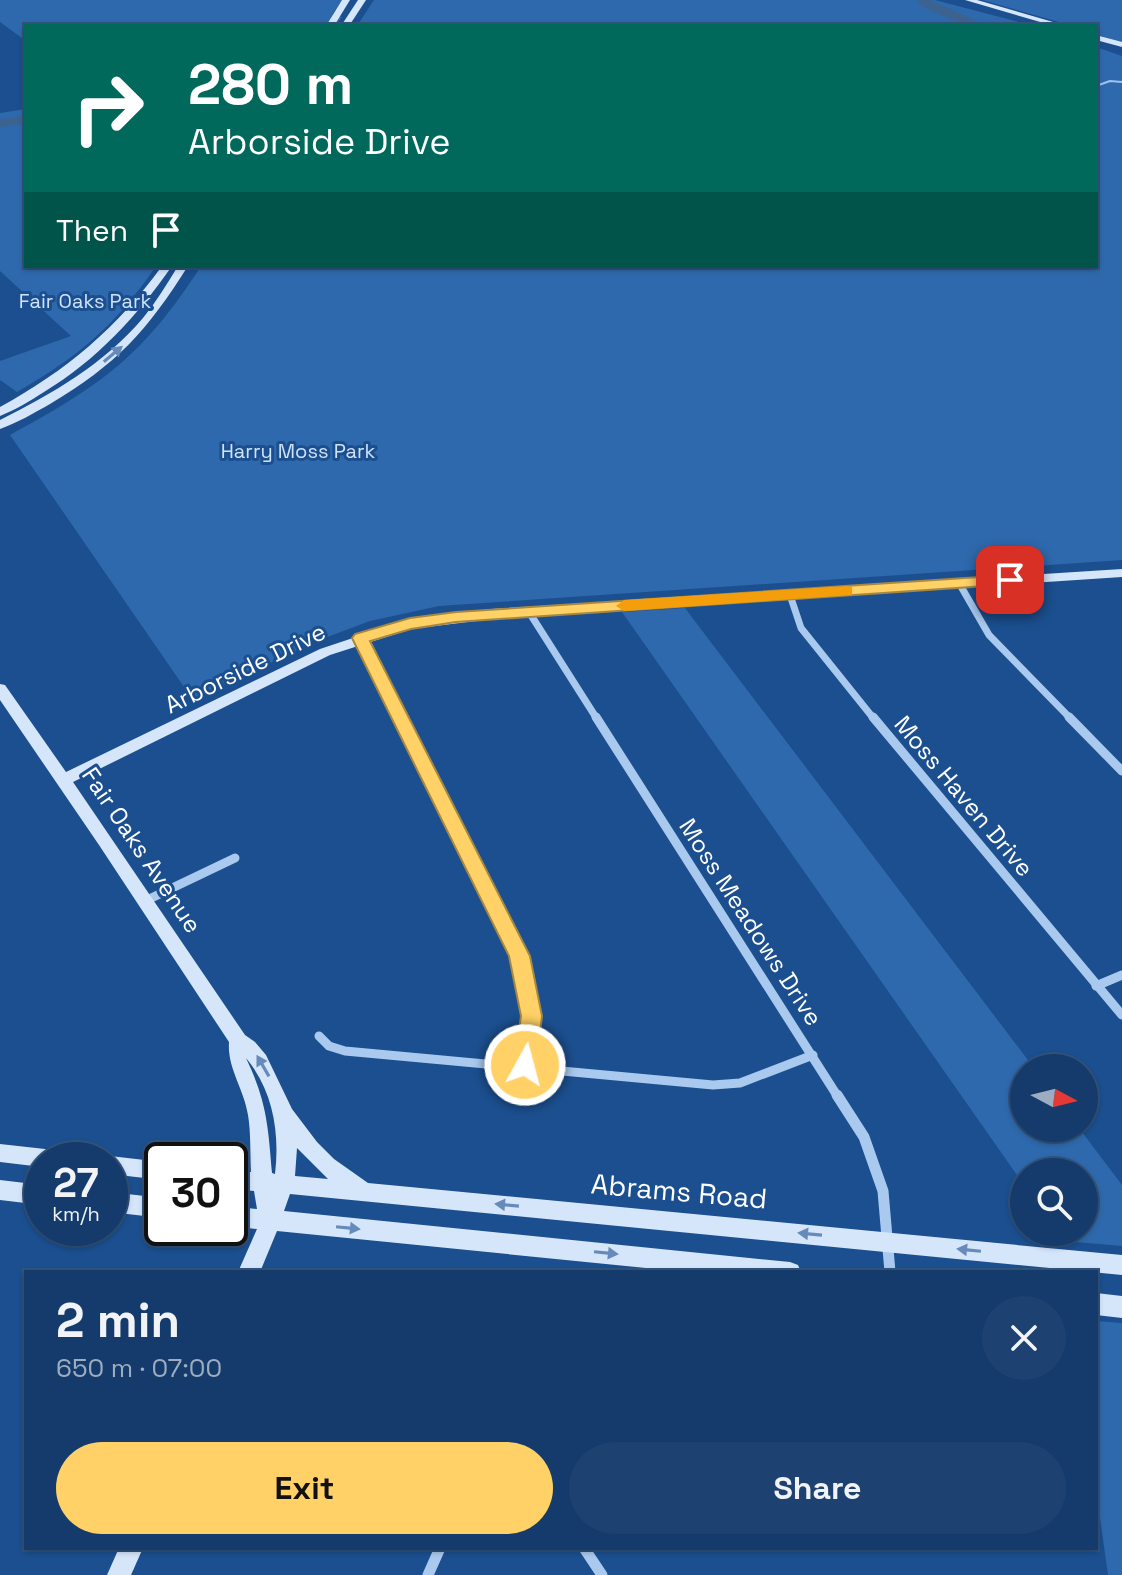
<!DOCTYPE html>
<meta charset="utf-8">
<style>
body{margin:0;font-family:"Space Grotesk",sans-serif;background:#1d4271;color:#f1f3f6;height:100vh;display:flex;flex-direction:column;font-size:30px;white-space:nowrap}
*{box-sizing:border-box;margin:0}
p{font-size:26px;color:#9dadc1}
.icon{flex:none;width:44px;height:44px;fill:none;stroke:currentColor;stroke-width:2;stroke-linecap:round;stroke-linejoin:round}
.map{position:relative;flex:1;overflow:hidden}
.details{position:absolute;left:24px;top:1270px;width:1074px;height:280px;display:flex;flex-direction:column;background:#143b6b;border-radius:0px;box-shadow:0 2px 6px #0004,0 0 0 2px #33557e}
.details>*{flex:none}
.hud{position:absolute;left:24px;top:24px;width:1074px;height:244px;border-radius:0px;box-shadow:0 2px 6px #0004,0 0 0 2px #33557e;background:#00695c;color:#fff;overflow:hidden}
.needle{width:52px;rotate:97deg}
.buttons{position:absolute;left:1010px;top:1054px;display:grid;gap:16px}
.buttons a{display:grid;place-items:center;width:88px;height:88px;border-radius:50%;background:#143b6b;box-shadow:0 2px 6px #0004,0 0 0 2px #33557e;font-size:40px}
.speed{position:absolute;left:24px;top:1142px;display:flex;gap:16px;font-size:40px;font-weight:700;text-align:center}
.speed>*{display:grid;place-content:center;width:104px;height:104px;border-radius:50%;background:#143b6b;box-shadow:0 2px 6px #0004,0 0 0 2px #33557e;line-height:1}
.speed small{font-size:20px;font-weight:400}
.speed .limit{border:4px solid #111;border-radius:12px;background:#fff;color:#111}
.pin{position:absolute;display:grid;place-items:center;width:68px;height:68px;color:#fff;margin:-34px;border-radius:16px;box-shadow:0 4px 12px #0006}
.me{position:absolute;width:88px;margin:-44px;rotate:7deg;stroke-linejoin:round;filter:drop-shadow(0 0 6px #0008)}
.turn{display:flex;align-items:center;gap:28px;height:168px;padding:0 32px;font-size:36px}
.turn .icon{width:104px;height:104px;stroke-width:2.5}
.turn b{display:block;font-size:56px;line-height:68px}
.then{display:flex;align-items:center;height:76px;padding:0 32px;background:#0003;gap:16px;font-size:30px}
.round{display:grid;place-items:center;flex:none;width:84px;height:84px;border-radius:42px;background:#1d4271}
.summary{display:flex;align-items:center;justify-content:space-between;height:136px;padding:0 32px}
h1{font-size:48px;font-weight:600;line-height:60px}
.cta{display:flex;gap:16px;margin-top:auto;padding:16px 32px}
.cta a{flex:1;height:92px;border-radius:48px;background:#ffd166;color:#111;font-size:32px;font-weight:600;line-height:92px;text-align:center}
.cta a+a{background:#1d4271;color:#f1f3f6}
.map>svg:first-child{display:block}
</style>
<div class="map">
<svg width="1122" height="1575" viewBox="0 0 1122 1575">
<rect width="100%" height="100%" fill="#1b4f8f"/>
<g fill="#2e69ad">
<polygon points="0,0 342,0 332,15 342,17 335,26 26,26 26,41 0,22"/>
<polygon points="374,0 935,0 1034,26 357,26"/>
<polygon points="982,0 1122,0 1122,43 1096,34 1096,26 1073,26"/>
<path d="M1096,47L1122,56V560L439,606L370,621L314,642L193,700L10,435C102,385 144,355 201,266H1096Z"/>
<path d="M26,109V266H156C115,326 79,356 17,392L0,380V361L71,336L0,271V113Z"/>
<polygon points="685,608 1034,1068 1024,1068 1024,1128 1079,1128 1122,1185 1122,1246 1064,1241 1057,1232 1084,1232 1084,1172 1024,1172 1024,1185 622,612"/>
<polygon points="1096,1321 1122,1323 1122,1575 1108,1575 1096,1489"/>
</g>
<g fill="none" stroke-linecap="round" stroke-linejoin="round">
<polyline stroke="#9cc4f0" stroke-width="2" points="1096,86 1110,81 1122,82"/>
<g fill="#3c6290" fill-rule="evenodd">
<polygon points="917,0 929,0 989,26 964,25 921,6"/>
<polygon points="26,116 26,124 0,127 0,119"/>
</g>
<g stroke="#a9c9ee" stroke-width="7">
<polyline points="959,583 989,635 1071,719"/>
<polyline points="790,595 801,628 874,719"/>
<polyline points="529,612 597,719"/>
<polyline points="361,638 401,719"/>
</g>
<g stroke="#a9c9ee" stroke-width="9">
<polyline points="400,717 519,956 531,1016 525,1065"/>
<polyline points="596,717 838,1097"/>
<polyline points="873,717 1122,1015"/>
<polyline points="1069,717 1122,771"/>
<polyline points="145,901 235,858"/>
<polyline points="1096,986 1122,975"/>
<polyline points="319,1036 329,1046 345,1051 713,1085 740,1083 813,1055"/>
</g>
<g stroke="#a9c9ee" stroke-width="11">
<polyline points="837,1095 864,1137 883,1191 890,1272"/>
<polyline points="584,1548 602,1575"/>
<polyline points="428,1575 440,1548"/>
</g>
<g fill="#d6e6fa" fill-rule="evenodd">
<polygon points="342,0 350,0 334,26 326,26"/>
<polygon points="358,0 366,0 349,26 341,26"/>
<polygon points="965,0 977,0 1067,26 1054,26"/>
<polygon points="1096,35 1122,42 1122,47 1096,40"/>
<path d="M162,266H172C137,316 97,360 44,392C30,401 15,410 0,416V407C66,371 118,327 162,266Z"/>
<path d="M178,266H188C147,331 117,364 50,404C34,413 17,423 0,429V420C52,394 104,364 143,318C156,302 167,284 178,266Z"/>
<path d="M1122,569V577L492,619L411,629L330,655L73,782L245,1035L255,1042L266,1055L292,1109L317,1142L334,1159L368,1183L1122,1255V1275L290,1194L284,1211L790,1262L798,1265L801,1272H686L277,1231L260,1272H238L257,1229L230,1226V1206L257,1209L254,1191L230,1189V1169L251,1172C250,1153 251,1133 248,1115C244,1089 227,1068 229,1042L99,845L0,700V684L5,685L66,772L320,649L410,619L492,609ZM246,1058C273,1090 280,1133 275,1174L272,1173C268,1126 267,1102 246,1058ZM297,1148L328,1179L295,1176Z"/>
<polygon points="0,1144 63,1151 70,1153 73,1160 42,1160 42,1167 0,1162"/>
<polygon points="110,1156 162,1162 162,1180 110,1174 110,1160 102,1160"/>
<polygon points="0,1180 42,1185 42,1205 0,1200"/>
<polygon points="110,1192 162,1198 162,1218 110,1212"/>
<polygon points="1096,1293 1122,1296 1122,1318 1096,1315"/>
<polygon points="119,1548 143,1548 131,1575 107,1575"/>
</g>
</g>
<defs><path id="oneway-solid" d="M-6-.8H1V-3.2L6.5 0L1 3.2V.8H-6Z" transform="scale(2)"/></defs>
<g fill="#668bba">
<use href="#oneway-solid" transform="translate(113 354) rotate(-40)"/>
<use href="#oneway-solid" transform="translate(263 1066) rotate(-120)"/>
<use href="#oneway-solid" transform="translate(507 1205) rotate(-175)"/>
<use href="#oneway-solid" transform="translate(348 1228) rotate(6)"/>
<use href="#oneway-solid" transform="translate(810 1234) rotate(-175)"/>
<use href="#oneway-solid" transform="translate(969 1250) rotate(-174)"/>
<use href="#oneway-solid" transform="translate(606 1253) rotate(6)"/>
</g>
<polygon fill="#ffd166" stroke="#a68842" stroke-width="2" points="1010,575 1015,577 1015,584 456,622 411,629 370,641 530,956 542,1016 536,1065 533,1072 525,1075 517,1072 514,1065 521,1016 509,956 352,638 355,634 410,618 456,612"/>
<polygon fill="#f59e0b" points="847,586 852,587 852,595 624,611 616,606 624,600"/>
<g text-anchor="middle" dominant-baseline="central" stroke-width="6" stroke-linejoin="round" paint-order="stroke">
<g font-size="20" fill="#cfe3fa" stroke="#1b4f8f">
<text x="85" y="301">Fair Oaks Park</text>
<text x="298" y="451">Harry Moss Park</text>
</g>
<g font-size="24" fill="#fff" stroke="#1b4f8f">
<text transform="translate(245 668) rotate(-26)">Arborside Drive</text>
<text transform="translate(964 796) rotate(50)">Moss Haven Drive</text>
<text transform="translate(142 850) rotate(56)">Fair Oaks Avenue</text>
<text transform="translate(751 922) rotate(57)">Moss Meadows Drive</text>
</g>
<g font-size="28" fill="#fff" stroke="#1b4f8f">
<text transform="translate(679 1191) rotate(5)">Abrams Road</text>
</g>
</g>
</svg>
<div class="buttons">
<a><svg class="needle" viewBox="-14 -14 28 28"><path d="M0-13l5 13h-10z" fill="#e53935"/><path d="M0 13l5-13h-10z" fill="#9dadc1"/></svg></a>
<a><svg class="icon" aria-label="search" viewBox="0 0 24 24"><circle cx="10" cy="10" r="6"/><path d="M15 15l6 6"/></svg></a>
</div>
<div class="speed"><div>27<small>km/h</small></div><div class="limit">30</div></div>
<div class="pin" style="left:1010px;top:580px;background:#d93025"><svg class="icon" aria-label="arrive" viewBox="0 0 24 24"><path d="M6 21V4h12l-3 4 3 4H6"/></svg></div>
<svg class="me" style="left:525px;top:1065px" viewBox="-20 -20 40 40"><circle r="17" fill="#ffd166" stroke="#fff" stroke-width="3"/><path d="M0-11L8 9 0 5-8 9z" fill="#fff"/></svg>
<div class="hud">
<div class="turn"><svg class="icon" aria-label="right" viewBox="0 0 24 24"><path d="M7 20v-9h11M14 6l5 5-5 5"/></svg><div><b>280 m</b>Arborside Drive</div></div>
<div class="then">Then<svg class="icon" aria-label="arrive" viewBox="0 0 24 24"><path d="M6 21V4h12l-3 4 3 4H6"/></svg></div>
</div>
<section class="details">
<div class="summary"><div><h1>2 min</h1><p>650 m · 07:00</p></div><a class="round"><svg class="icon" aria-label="close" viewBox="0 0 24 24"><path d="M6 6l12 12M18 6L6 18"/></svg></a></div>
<div class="cta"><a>Exit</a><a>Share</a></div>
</section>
</div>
